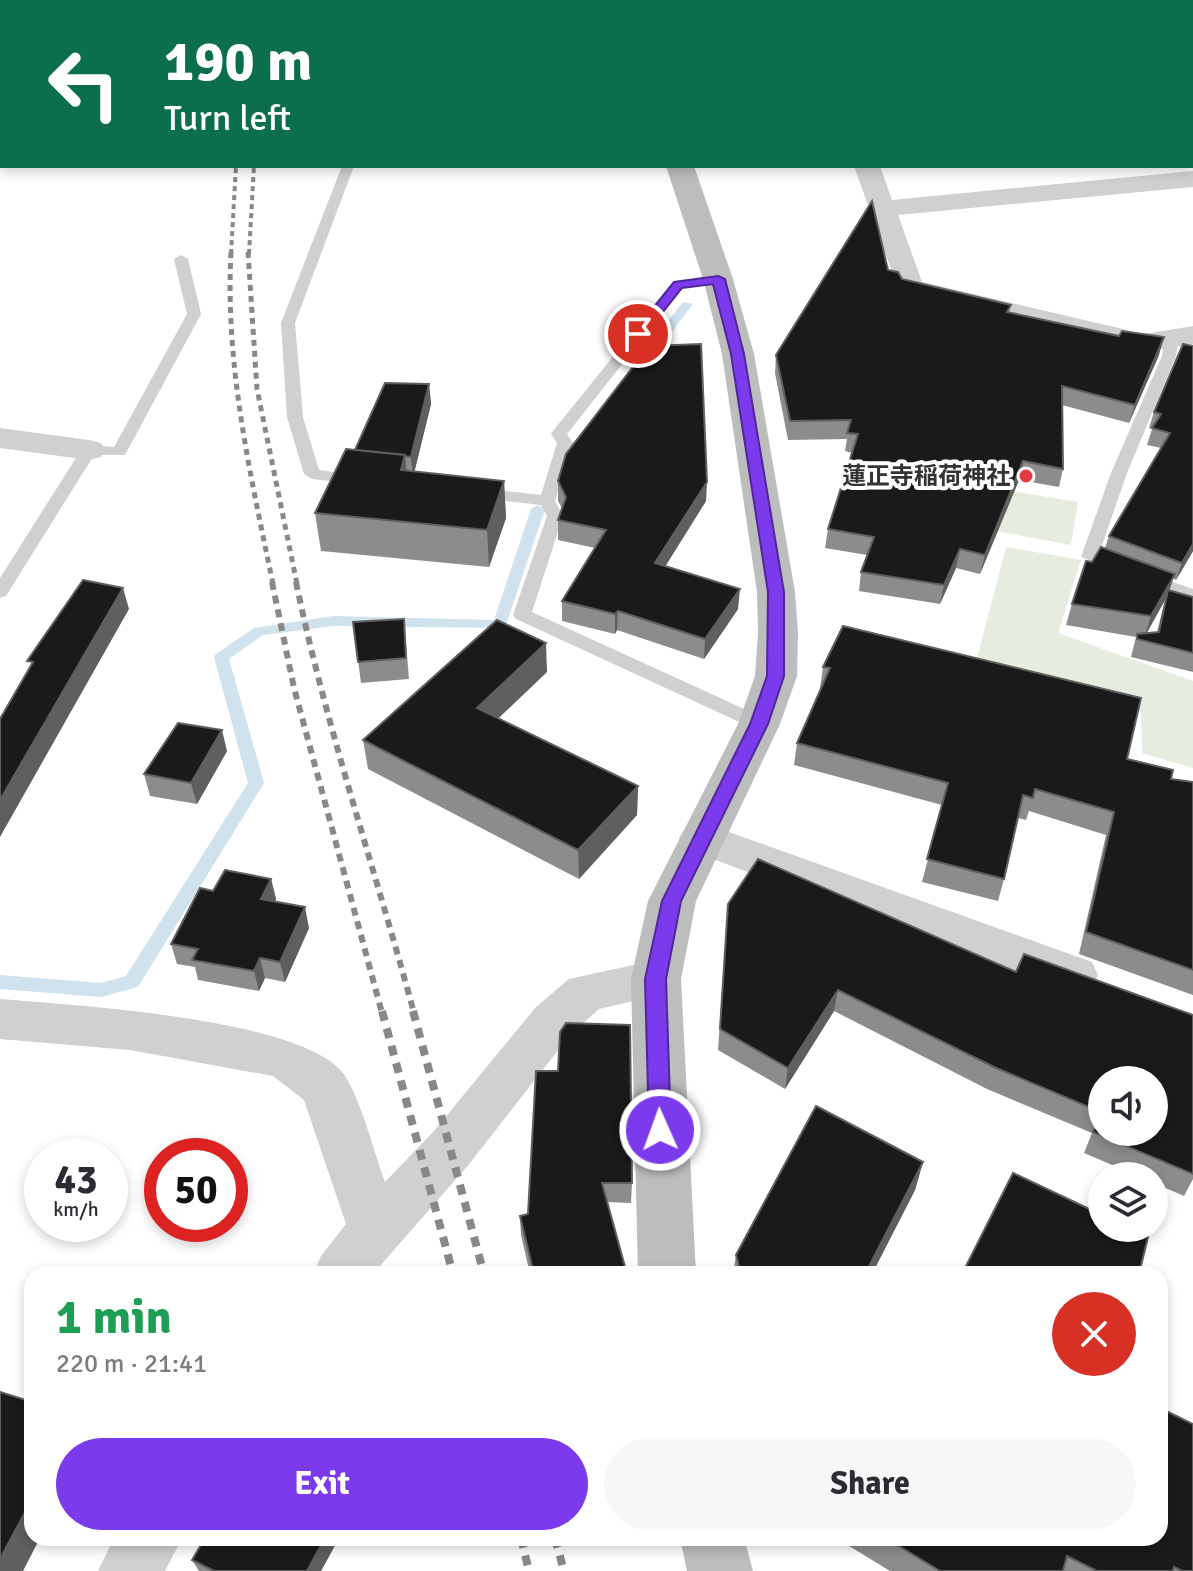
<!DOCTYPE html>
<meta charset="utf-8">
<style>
body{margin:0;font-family:Signika,"Noto Sans JP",sans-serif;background:#f7f7f7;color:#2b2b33;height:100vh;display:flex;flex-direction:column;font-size:30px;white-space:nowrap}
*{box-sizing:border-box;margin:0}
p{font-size:26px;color:#7c7c81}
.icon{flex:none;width:44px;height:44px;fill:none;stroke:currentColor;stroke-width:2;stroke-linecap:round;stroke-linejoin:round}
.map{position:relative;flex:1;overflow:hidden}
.panel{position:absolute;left:24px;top:1266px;width:1144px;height:280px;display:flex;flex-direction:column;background:#fff;border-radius:24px;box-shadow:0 4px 12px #0003}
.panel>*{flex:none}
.guide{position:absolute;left:0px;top:0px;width:1194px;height:168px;box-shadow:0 4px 12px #0003;background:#0b6e4f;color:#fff;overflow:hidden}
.tools{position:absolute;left:1088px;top:1066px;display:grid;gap:16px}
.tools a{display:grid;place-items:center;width:80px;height:80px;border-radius:50%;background:#fff;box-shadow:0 4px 12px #0003;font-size:40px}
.speed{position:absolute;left:24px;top:1138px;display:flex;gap:16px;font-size:40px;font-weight:700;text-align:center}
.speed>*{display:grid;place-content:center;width:104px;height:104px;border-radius:50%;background:#fff;box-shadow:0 4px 12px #0003;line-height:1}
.speed small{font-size:20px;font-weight:400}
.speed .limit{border:12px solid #d22;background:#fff;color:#111}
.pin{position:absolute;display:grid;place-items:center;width:68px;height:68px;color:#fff;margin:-34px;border:4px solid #fff;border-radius:50%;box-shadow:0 2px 8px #0007}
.me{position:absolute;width:88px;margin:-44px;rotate:358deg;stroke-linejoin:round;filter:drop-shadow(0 0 6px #0008)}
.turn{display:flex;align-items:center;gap:28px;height:168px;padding:0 32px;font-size:36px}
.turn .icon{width:104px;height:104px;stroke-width:2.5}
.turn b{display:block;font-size:56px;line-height:68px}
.round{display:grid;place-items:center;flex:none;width:84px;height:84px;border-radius:42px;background:#f7f7f7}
.overview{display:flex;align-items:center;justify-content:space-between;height:136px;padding:0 32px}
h1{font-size:48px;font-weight:700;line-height:60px;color:#1e9e55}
.action{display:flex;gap:16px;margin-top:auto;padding:16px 32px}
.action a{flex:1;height:92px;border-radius:48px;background:#7c3aed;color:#fff;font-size:32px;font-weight:700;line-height:92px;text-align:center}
.action a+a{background:#f7f7f7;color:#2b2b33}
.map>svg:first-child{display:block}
</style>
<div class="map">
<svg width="1193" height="1571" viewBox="0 0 1193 1571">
<rect width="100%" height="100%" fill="#fff"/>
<g fill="#e6ecdf">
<polygon points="958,482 1078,502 1071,545 948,522"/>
<polygon points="1006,547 1081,560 1058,633 1193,681 1193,768 1142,753 1141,712 973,674"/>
</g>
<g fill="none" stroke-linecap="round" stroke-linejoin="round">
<g fill="#cfe2ee" fill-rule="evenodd">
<polygon points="683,302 693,304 646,366 638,366 638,360"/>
<polygon points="538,505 545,509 505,628 333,626 263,635 229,659 264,783 138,987 101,997 0,989 0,975 101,983 126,976 248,783 214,657 216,654 254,628 333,616 494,620 531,509"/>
</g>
<g fill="#d0d0d0" fill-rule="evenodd">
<polygon points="117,0 129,0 116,2"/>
<rect x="0" y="116" width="2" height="8"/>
<polygon points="342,166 354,166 295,323 303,417 319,470 363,476 363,482 357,484 312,479 304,474 287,417 281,323"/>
<polygon points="181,255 188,259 201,314 125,455 94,455 6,596 0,598 0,578 81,450 89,445 114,447 187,314 174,259"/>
<polygon points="718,275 725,279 723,282 682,288 567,434 573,443 555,501 563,516 532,612 766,719 769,724 759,731 516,619 513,615 547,516 541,505 480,498 472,493 480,488 541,495 557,443 551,434 553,431 673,282"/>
<polygon points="1172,334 1179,338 1176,356 1127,473 1099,554 1127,567 1124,571 1118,572 1081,557 1111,473 1162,356 1165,338"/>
<polygon points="1148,573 1193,589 1193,601 1142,582 1139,578"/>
</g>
<g fill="#d0d0d0" fill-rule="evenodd">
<polygon points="553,0 583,0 585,2 555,2"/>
<rect x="815" y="0" width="22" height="2"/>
<polygon points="854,166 880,166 892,200 1193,171 1193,187 898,215 922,282 1144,334 1193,326 1193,344 1144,352 900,294"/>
<polygon points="0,428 89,440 101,443 106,450 101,457 89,460 0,448"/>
<polygon points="701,822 1092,962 1098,975 1092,988 1075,994 686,849 679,838 686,827"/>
<path d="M656,960L673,966L680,979L673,992L599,1009L570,1035L470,1163L373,1274H313L321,1256L346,1224L304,1100L273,1076L130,1050L0,1039V999C72,1005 300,1018 343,1073C359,1094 375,1155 385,1182L434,1131L536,1007L569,979Z"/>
<polygon points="114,1538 182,1538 165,1571 98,1571"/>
</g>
<g fill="#bdbdbd" fill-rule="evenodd">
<rect x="688" y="0" width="22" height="2"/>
<rect x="1192" y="21" width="1" height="14"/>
<rect x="1192" y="57" width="1" height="14"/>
<polygon points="666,166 694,166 733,279 754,354 795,592 798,633 797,676 780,724 696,901 681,979 696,1274 638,1274 631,979 648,901 738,724 755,676 758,633 757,592 722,354 703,279"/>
<polygon points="680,1538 744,1538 753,1571 687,1571"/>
</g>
<g stroke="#888" stroke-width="4" stroke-dasharray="5 4" stroke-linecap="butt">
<polyline points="231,254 236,166"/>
<polyline points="249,254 254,166"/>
</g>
<g stroke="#888" stroke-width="5" stroke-dasharray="6 5" stroke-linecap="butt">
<path d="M231,252C225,365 250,473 273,584"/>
<polyline points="248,252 257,389 297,584"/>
</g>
<g stroke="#888" stroke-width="6" stroke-dasharray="8 6" stroke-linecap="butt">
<polyline points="272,582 294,688 382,1013"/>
<path d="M296,582C326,727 375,869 414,1013"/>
</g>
<g stroke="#888" stroke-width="8" stroke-dasharray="10 8" stroke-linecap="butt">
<polyline points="382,1011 453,1274"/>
<polyline points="413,1011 484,1274"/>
<polyline points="521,1538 529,1571"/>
<polyline points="555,1538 564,1571"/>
</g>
</g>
<g fill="#8c8c8c" fill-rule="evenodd">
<polygon points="888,270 902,279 1011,305 1009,312 1159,355 1129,423 1062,405 1063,469 1059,487 1019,480 980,574 956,568 940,604 859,591 861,572 867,555 825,548 828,529 852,453 845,451 847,439 788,440 775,373 776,355"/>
<path d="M1183,344L1193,551L1176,580L1173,578L1169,591L1193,597V672L1131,657L1136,637L1066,625L1072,604L1092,562L1105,548L1109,536L1161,448L1147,445L1152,429L1149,428L1154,412ZM1165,600L1157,632L1146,634Z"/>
<polygon points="429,384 431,404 414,472 504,481 506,518 489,567 321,551 315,513"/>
<polygon points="558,481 706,501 665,566 738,609 704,659 617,630 615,634 562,621 562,601 595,548 558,540 558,520 562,508 558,501"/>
<polygon points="404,619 409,679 361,683 353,622"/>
<polygon points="823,667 1127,759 1171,779 1193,782 1193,995 1079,954 1106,835 1029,811 1026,820 1018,818 1004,879 998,901 922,882 942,805 794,765 797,743 820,689"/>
<polygon points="547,672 498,718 638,786 637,815 579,879 368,769 363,740"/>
<polygon points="227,751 197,804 150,796 144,774"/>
<polygon points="271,879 276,899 275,902 309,928 285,982 265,978 259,991 198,980 195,967 177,964 171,944 213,891"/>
<polygon points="728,904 1193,1015 1193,1179 1184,1196 1154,1183 1154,1176 1138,1176 1084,1153 1092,1133 987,1089 834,1011 785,1089 718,1050"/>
<polygon points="558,1071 632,1183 631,1203 607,1202 627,1274 530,1274 521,1235 520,1216 528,1214"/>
<polygon points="923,1162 915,1190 872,1274 733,1274 736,1255"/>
<polygon points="205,1538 339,1538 321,1571 199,1571 192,1560"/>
<polygon points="836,1538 1160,1538 1193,1571 890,1571"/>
</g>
<g fill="#5f5f5f">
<polygon points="1164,337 1159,355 1129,423 1135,405"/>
<polygon points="429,384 431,404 413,478 411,457"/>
<polygon points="405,455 409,492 401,470"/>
<polygon points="1023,461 1019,480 980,574 985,555"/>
<polygon points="504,481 506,518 489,567 487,530"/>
<polygon points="707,482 706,501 655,583 655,563"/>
<polygon points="1193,544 1193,551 1176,580 1182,563"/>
<polygon points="960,549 956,568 940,604 944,585"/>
<polygon points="1175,574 1167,597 1168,590 1165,600 1144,638 1151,616"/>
<polygon points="123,588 129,609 0,837 0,800"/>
<polygon points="740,589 738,609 704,659 705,639"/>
<polygon points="618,611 617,630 615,634 615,614"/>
<polygon points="546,643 547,672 479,737 477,708"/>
<polygon points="222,730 227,751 197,804 191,783"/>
<polygon points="638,786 637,815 579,879 578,850"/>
<polygon points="271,879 276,899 266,920 261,899"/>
<polygon points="305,907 309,928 285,982 280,962"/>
<polygon points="260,958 265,978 259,991 254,971"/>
<polygon points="838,990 834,1011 785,1089 788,1068"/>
<polygon points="923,1162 915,1190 872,1274 865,1274"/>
<polygon points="32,1499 32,1538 40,1538 23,1571 0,1571 0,1559"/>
<polygon points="325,1538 339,1538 321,1571 307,1571"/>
</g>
<g fill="#1a1a1a" stroke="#5f5f5f" stroke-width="2" fill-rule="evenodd">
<polygon points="872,201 888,270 898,272 902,279 1011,305 1007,312 1119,336 1122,331 1164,337 1135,405 1062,386 1063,469 1023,461 985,555 960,549 944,585 861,572 874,537 828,529 858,434 847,433 851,420 790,421 776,355"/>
<polygon points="701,344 707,482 655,563 740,589 705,639 618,611 615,614 562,601 606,530 558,520 566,497 558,481 566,454 649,346"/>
<polygon points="1183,344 1193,346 1193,544 1182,563 1109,536 1170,433 1152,428 1161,414 1154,412"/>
<polygon points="385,383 429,384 411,457 355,450"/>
<polygon points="346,449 405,455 401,470 504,481 487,530 315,513"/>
<polygon points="1101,547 1175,574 1151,616 1072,604 1086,561 1092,562"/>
<polygon points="83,580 123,588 0,800 0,719 33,662 27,661"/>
<polygon points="1168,590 1193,597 1193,653 1137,639 1137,634 1159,632"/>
<polygon points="404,619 406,658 358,662 353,622"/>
<polygon points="497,620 546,643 477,708 638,786 578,850 363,740"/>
<polygon points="843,626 1141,698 1127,759 1173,770 1171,779 1193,782 1193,970 1086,932 1114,812 1035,789 1033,798 1023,795 1004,879 927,859 948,783 797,743 830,668 823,667"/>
<polygon points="178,723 222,730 191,783 144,774"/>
<path d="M758,859L1016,972L1024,954L1193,1015V1174L1093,1132L1101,1112L994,1067L838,990L788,1068L720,1029L728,904ZM1102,1080H1154V1132H1102Z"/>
<polygon points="225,870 271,879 261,899 305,907 280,962 260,958 254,971 192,960 198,949 171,944 200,888 213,891"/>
<polygon points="566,1023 630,1025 632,1183 602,1183 627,1274 534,1274 520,1216 528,1214 536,1071 558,1071 560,1032"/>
<polygon points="816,1106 923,1162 865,1274 741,1274 736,1255"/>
<polygon points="1013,1173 1102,1215 1102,1228 1129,1228 1148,1237 1139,1274 962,1274"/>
<polygon points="0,1392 32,1402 32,1499 0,1559"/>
<polygon points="1160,1408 1193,1424 1193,1571 1182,1571 1174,1567 1173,1571 1097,1571 1067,1556 1063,1571 940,1571 886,1538 1160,1538"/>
<polygon points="205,1538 325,1538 307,1571 214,1571 192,1560"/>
</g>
<polygon fill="#7c3aed" stroke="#51269a" stroke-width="2" points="718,276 725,279 744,354 784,592 784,676 768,724 681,901 666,979 671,1130 668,1137 660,1140 652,1137 649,1130 645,979 662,901 750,724 767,676 768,592 731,354 713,284 682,288 643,337 632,334 674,282"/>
<circle fill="#e63946" stroke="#fff" stroke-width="3" cx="1026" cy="476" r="8"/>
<g text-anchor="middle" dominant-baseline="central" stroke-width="8" stroke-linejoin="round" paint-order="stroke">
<g font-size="24" font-weight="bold" fill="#333" stroke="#fff" text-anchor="end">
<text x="1010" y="476">蓮正寺稲荷神社</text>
</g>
</g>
</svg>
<div class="tools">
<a><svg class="icon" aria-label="sound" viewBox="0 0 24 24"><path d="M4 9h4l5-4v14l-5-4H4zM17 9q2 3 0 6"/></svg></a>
<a><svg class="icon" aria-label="layers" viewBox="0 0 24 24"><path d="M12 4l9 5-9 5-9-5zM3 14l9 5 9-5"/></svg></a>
</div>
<div class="speed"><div>43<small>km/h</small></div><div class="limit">50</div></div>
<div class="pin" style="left:638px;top:334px;background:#d93025"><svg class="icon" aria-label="arrive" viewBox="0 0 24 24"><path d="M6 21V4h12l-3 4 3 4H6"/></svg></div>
<svg class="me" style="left:660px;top:1130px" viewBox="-20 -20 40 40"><circle r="17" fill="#7c3aed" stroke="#fff" stroke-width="3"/><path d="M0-11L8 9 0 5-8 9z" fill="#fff"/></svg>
<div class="guide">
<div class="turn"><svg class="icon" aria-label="left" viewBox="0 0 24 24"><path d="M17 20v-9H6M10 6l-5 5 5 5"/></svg><div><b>190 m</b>Turn left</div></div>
</div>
<section class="panel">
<div class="overview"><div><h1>1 min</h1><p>220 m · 21:41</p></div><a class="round" style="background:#d93025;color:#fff"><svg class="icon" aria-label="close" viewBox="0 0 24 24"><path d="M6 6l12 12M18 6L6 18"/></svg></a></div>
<div class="action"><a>Exit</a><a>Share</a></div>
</section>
</div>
